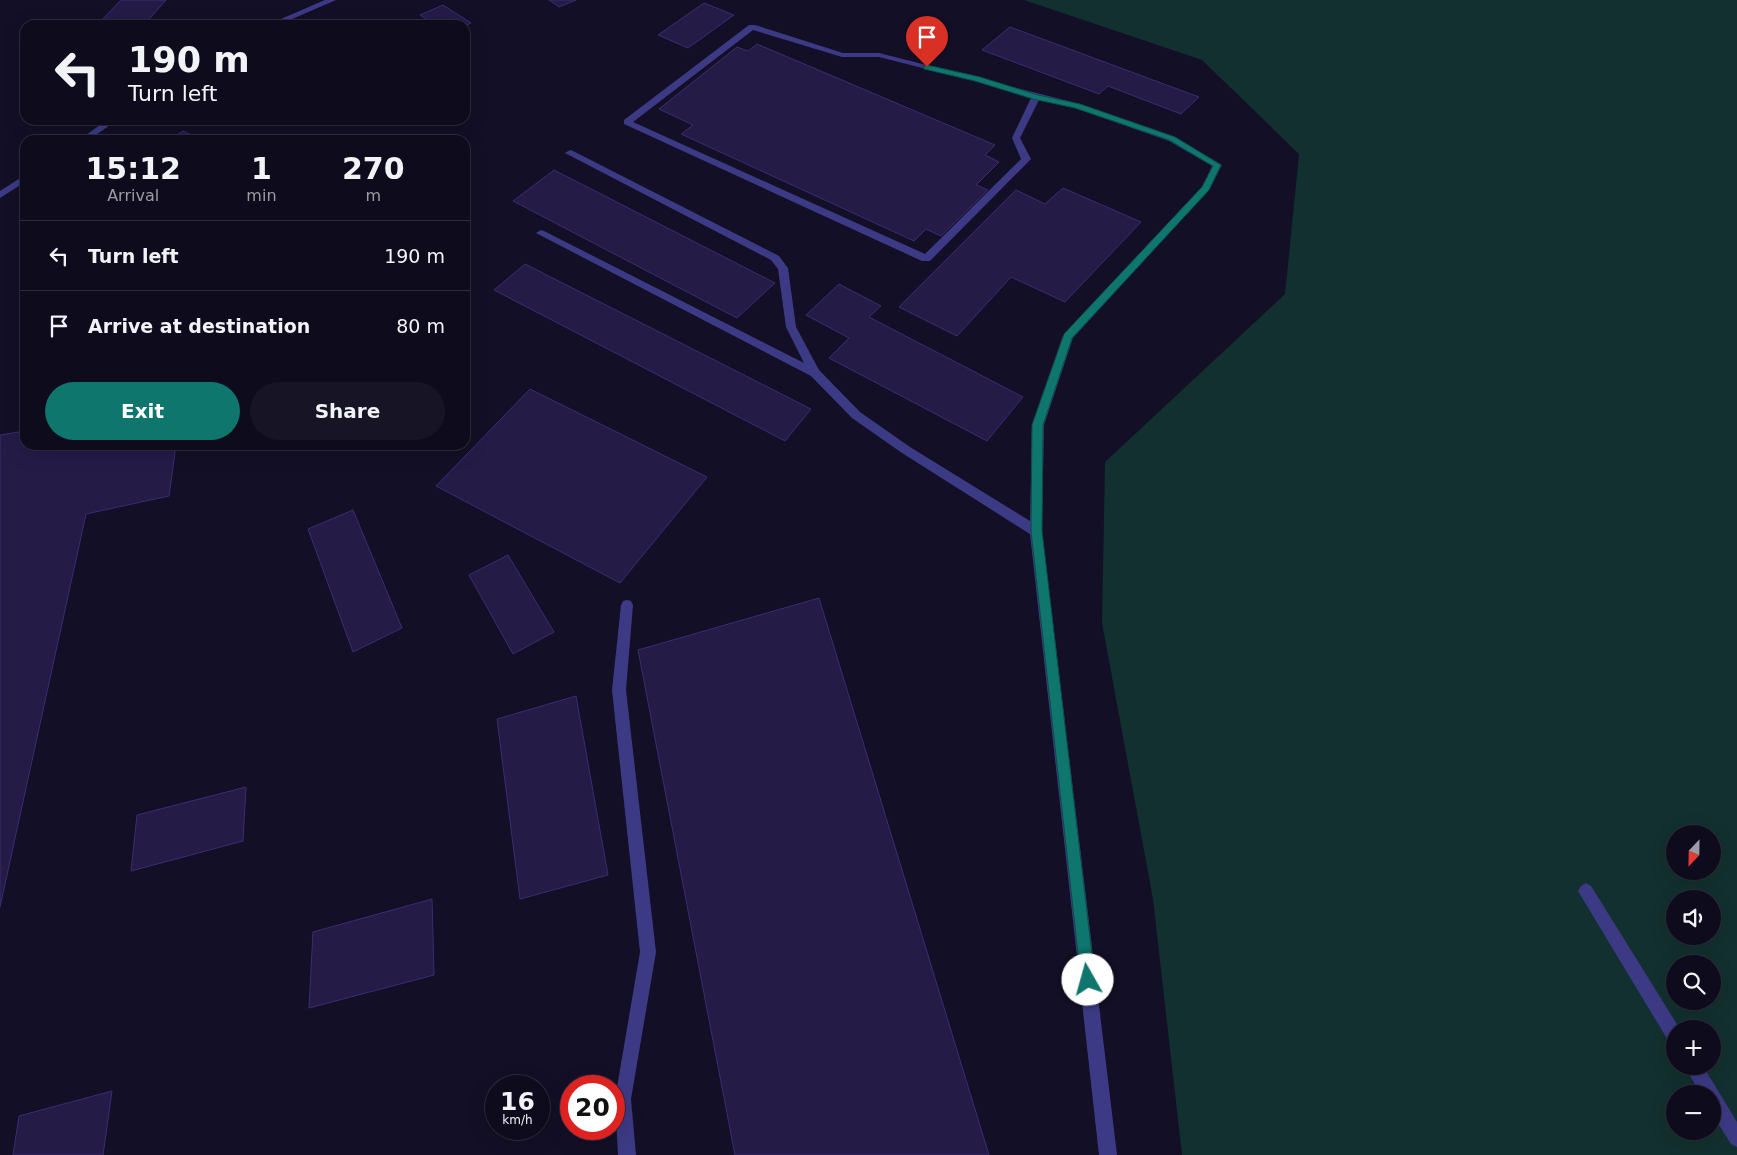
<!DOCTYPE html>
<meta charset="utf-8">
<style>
body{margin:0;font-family:"DejaVu Sans",sans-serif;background:#171425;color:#f1f3f6;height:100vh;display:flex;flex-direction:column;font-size:19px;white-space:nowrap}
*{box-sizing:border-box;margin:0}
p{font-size:16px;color:#9b9ba3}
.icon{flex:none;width:28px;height:28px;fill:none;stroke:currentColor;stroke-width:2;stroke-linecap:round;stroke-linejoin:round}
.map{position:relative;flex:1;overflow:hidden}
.side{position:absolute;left:20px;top:135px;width:450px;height:315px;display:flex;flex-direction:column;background:#0e0b1c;border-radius:15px;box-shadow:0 5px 20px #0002,0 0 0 1px #2e2b3b}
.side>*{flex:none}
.hud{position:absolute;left:20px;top:20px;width:450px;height:105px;border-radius:15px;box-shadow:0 5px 20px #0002,0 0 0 1px #2e2b3b;background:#0e0b1c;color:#f1f3f6;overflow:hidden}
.needle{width:32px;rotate:202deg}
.tools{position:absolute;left:1666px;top:825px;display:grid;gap:10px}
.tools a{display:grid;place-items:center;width:55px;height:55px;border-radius:50%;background:#0e0b1c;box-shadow:0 5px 20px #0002,0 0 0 1px #2e2b3b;font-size:25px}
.speed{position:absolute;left:485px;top:1075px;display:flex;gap:10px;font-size:25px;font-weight:700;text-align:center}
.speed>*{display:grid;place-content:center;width:65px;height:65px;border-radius:50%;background:#0e0b1c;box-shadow:0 5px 20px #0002,0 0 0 1px #2e2b3b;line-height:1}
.speed small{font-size:12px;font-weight:400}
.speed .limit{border:8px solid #d22;background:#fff;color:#111}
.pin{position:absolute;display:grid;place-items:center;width:42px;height:42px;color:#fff;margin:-51px -21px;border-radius:50% 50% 50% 0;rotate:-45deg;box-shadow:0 0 5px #0007}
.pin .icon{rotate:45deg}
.me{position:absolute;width:55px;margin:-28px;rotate:353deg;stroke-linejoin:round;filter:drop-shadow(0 0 4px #0008)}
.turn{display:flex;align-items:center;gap:18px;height:105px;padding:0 25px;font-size:22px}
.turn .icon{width:65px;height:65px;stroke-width:2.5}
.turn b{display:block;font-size:35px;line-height:42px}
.eta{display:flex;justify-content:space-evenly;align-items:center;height:85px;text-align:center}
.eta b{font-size:30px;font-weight:700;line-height:35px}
.primary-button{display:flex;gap:10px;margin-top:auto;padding:10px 25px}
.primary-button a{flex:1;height:58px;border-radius:30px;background:#0f766e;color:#fff;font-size:20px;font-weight:700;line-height:58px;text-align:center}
.primary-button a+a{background:#171425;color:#f1f3f6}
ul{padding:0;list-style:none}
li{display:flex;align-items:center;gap:15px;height:70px;padding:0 25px;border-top:1px solid #2e2b3b}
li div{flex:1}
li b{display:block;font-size:19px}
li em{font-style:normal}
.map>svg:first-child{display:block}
</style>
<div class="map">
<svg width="1737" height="1155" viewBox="0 0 1737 1155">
<rect width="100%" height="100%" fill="#130f26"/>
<path fill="#12302f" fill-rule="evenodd" d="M1024,0H1737V1155H1182L1153,899L1102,623L1105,462L1285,294L1299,154L1202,60ZM1675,834H1712V871H1675ZM1675,899H1712V936H1675ZM1675,964H1712V1001H1675ZM1675,1029H1712V1066H1675ZM1675,1094H1712V1131H1675Z"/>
<g fill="#241b47" stroke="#3b2d73">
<polygon points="121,0 166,0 144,25 98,24"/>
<polygon points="549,0 576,0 559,7"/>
<polygon points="704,3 734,15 688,48 658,35"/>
<polygon points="443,5 471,23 465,26 435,25 420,15"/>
<polygon points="1010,27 1199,97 1181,114 1108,86 1099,94 982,50"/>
<polygon points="757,44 995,145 985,155 999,162 976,185 988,190 941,236 926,229 914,241 681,134 693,125 659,109 737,47 748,51"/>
<polygon points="183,131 202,140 170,140"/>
<polygon points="554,170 775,283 737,318 513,201"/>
<polygon points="1063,188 1141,222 1065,302 1011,277 957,336 899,307 1016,190 1045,204"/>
<polygon points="525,264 811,409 785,441 494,290"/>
<polygon points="839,284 881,306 869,317 1023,397 987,441 829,358 849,338 806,315"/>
<polygon points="530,389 707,477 620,583 436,486"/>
<polygon points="25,431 25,445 176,445 169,496 86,514 0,907 0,435"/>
<polygon points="353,510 402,628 353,652 308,529"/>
<polygon points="508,555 554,632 513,654 469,575"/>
<polygon points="819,598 989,1155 735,1155 638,650"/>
<polygon points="576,696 608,875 520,899 497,719"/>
<polygon points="246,787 243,841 131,871 137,815"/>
<polygon points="432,899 434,975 309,1008 313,932"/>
<polygon points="112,1091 103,1155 13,1155 19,1116"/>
</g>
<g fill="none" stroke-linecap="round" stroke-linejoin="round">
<g fill="#3d3a85" fill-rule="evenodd">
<polygon points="325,0 336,0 278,25 267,25"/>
<path d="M749,25H755L843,53H879L1080,104L1175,137L1222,165L1209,190L1073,338L1044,425L1042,531L1117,1155H1099L1030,534L902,453L852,418L811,376L536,233L541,230L544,231L804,363L786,327L778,269L771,260L565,153L570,150L573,151L779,256L788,268L796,327L819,370L860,412L910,447L1030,521L1032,425L1063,336L1202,187L1212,166L1169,141L1075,108L1039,100L1020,138L1031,159L1029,161L930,261H922L624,124V120ZM753,30L842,57H879L974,81L1031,98L1012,138L1021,159L925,254L633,122Z"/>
<polygon points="107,120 117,120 89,140 79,140"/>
<polygon points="25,175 25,182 0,198 0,191"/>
<polygon points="627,600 631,601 633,605 626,690 656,952 631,1099 636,1155 618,1155 615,1099 640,952 612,690 621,605 623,601"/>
<polygon points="1586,883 1591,886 1680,1029 1675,1029 1675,1044 1669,1042 1581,896 1578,891 1581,886"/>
<polygon points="1685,1066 1703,1066 1737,1122 1737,1147 1731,1144 1712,1114 1712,1094 1700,1094"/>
</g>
</g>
<polygon fill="#0f766e" stroke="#0a4d48" points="927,65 980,77 1038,95 1080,104 1175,137 1221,165 1209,190 1072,338 1043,425 1042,531 1095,980 1093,985 1088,987 1083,985 1081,980 1031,531 1032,425 1064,334 1202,187 1213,166 1169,140 1075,108 1033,99 975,81 924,69 923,67"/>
</svg>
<div class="tools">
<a><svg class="needle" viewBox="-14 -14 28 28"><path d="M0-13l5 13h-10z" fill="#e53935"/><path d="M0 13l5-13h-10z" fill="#9b9ba3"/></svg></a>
<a><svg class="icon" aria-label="sound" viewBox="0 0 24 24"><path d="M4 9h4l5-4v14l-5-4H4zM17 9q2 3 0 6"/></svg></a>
<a><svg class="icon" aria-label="search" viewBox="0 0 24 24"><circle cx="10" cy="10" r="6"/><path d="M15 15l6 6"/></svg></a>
<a>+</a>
<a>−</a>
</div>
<div class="speed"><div>16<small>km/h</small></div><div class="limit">20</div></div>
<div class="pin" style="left:927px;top:67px;background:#d93025"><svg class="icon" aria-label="arrive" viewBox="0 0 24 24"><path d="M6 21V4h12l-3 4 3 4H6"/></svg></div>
<svg class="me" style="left:1088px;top:980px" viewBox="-20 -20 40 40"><circle r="19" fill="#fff"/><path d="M0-13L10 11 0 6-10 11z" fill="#0f766e"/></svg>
<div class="hud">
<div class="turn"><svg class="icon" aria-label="left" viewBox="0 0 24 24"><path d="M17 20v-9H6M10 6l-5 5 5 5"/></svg><div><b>190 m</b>Turn left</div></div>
</div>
<section class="side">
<div class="eta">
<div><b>15:12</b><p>Arrival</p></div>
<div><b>1</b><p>min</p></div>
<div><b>270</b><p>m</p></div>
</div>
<ul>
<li><svg class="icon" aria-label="left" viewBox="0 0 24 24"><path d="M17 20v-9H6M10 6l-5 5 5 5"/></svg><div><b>Turn left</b></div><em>190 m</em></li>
<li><svg class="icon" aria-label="arrive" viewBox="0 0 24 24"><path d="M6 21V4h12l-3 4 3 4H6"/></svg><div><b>Arrive at destination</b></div><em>80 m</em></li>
</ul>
<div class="primary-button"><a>Exit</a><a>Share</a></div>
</section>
</div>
